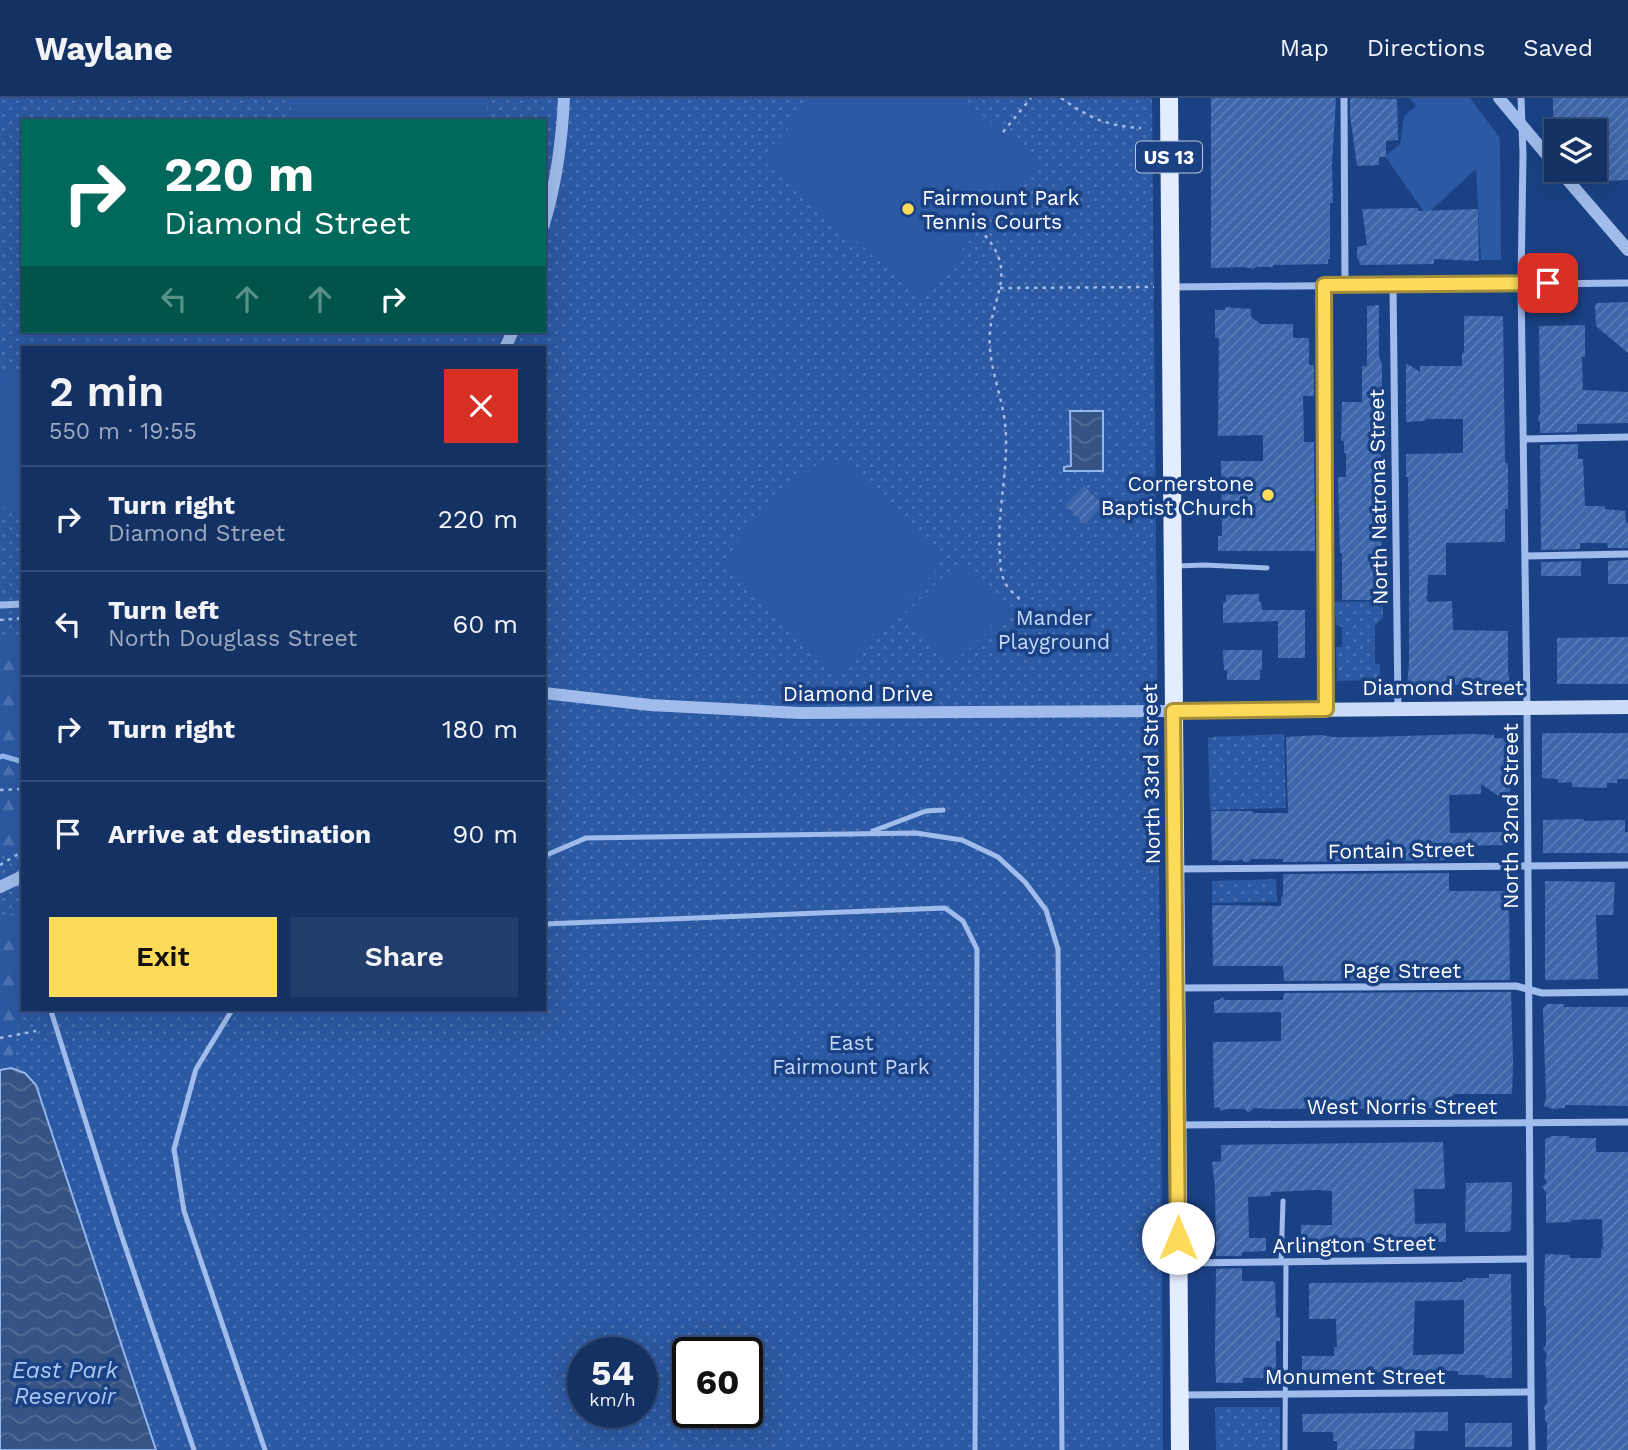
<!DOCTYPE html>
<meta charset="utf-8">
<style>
body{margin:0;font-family:"Work Sans",sans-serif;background:#213d6c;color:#f1f3f6;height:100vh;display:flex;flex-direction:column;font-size:26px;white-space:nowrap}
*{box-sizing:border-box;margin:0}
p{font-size:23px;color:#9da9be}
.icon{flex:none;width:38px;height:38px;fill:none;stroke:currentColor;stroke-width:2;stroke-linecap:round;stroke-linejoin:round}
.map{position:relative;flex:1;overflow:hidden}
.panel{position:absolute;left:21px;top:248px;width:525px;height:665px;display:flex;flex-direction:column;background:#143163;border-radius:0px;box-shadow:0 7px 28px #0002,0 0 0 2px #334c78}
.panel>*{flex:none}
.banner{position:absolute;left:21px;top:21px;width:525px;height:214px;border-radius:0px;box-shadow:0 7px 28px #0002,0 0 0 2px #334c78;background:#00695c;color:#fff;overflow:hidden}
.fabs{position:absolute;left:1544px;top:21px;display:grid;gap:14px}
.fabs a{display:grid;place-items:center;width:63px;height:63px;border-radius:0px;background:#143163;box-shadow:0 7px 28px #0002,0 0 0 2px #334c78;font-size:35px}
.speed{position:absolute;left:567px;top:1239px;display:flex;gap:14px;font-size:35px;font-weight:700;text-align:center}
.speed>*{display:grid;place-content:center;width:91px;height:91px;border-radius:50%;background:#143163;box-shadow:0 7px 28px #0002,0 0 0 2px #334c78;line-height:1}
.speed small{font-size:18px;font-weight:400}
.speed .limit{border:4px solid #111;border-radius:10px;background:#fff;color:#111}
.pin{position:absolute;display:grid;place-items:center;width:60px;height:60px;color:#fff;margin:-30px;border-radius:14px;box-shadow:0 4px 10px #0006}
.me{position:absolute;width:77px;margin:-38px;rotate:0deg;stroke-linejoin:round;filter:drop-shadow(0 0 5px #0008)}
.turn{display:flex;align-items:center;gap:24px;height:147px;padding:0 28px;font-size:32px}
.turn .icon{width:91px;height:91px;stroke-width:2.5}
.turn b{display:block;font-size:49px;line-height:60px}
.lanes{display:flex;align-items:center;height:66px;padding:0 28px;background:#0003;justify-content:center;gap:35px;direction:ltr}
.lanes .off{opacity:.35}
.round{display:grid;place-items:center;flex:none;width:74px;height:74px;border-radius:0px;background:#213d6c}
.summary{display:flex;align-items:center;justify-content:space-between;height:119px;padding:0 28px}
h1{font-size:42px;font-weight:600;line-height:52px}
.cta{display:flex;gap:14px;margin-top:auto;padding:14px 28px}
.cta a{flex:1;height:80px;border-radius:0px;background:#feda5a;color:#111;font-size:28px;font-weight:600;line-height:80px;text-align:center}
.cta a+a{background:#213d6c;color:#f1f3f6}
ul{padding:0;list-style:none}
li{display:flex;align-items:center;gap:21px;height:105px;padding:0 28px;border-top:2px solid #334c78}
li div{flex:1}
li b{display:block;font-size:26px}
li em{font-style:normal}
header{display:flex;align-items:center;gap:42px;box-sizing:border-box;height:98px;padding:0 35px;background:#143163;border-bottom:2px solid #334c78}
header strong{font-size:33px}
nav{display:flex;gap:38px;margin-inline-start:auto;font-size:24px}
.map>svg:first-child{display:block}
</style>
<header>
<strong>Waylane</strong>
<nav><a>Map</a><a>Directions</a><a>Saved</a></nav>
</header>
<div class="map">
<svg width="1628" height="1352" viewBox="0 0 1628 1352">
<defs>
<pattern id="grass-dots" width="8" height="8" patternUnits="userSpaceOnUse" patternTransform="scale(1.75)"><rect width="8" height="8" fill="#2c59a3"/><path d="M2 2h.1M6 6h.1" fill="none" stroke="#4c72b1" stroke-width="1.8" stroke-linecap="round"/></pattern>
<pattern id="forest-firs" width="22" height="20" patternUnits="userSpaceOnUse" patternTransform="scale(1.75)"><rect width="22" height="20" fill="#2c59a3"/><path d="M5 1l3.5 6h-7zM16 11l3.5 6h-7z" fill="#4c72b1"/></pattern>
<pattern id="water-waves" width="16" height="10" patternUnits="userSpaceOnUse" patternTransform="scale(1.75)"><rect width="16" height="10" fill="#365385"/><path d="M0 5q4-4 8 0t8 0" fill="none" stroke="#546d97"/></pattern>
<pattern id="building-hatch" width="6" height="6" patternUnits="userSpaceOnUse" patternTransform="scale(1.75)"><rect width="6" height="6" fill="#3e67ab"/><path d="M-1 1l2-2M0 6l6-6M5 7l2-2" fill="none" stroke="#5b7eb8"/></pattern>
</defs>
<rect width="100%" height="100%" fill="#1a4184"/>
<g fill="url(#grass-dots)" fill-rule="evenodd">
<path d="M0,0H1152L1161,989L1163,1352H0ZM23,23H544V233H23ZM23,250H544V912H23ZM583,1255H642V1314H583ZM688,1255H747V1314H688Z"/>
<polygon points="1383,503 1383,519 1375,528 1375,566 1380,566 1380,582 1337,583 1336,549 1342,549 1342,529 1336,527 1334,504"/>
<polygon points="1284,636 1286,710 1210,712 1208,639"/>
<polygon points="1276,781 1277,804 1212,805 1212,783"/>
<polygon points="1215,1309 1280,1309 1280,1352 1216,1352"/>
</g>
<g fill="url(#forest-firs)">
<polygon points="23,538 23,748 0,759 0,539"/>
<polygon points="23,810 23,908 20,915 11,970 0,972 0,822"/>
</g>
<g fill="#2c59a3">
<polygon points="290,0 487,0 487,23 292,23"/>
<polygon points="815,0 963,0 1037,64 921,199 761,61"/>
<polygon points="1410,0 1470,0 1500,40 1501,162 1481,162 1476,71 1426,117 1385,58 1400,46 1404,18 1416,8"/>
<polygon points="6,269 23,274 23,417 0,409 0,287"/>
<polygon points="832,363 844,366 853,371 940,458 940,468 832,577 730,466 729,457 751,426 809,373 820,365"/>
<polygon points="962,462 985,486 970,500 947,476"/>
<polygon points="944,478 967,502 927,539 905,516"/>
<polygon points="988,488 1010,512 995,526 972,503"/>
<polygon points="969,505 992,529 952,566 930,543"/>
</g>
<g fill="url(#water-waves)" stroke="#92b6ee" stroke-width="2">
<polygon points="1070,313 1103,313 1103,373 1064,373 1064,369 1071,368"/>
<polygon points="11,970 25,975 36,987 156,1352 0,1352 0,972"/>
</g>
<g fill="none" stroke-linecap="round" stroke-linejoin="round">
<polyline stroke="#92b6ee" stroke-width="5" points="0,659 3,658 23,664"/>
</g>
<g fill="url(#building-hatch)" fill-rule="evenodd">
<polygon points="1211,0 1336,0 1332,66 1333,105 1330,105 1330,161 1328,161 1328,166 1273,167 1273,169 1256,169 1254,171 1244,169 1211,170"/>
<polygon points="1350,0 1397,1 1398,42 1386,43 1386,59 1379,59 1379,67 1357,68 1350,17"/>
<polygon points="1553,0 1628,0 1628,82 1607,83 1607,72 1594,72 1594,33 1553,33"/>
<polygon points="1418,110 1418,113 1478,111 1479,163 1434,161 1434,166 1360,167 1359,161 1357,161 1357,149 1367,147 1362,111"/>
<polygon points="1628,204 1628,255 1596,228 1595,207 1597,205"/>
<polygon points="1379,207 1379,258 1382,266 1381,434 1383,502 1342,502 1342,455 1340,455 1338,379 1346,379 1346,355 1344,355 1344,343 1341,343 1342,304 1362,304 1362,268 1367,268 1367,208"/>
<polygon points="1225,209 1251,211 1251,219 1261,226 1293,226 1293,240 1309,240 1309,267 1314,267 1314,298 1303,298 1304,344 1314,344 1315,453 1218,453 1218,438 1222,438 1221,363 1263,363 1263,337 1218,338 1219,240 1215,240 1215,212 1225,212"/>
<polygon points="1464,218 1503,218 1505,365 1508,365 1508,411 1505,411 1505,444 1446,445 1446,477 1428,477 1427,501 1428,504 1452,503 1453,532 1508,533 1508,573 1510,587 1407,587 1409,566 1409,480 1408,379 1406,379 1406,356 1463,355 1463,321 1425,321 1425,323 1406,324 1406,265 1420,274 1420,268 1462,268 1462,255 1464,255"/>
<polygon points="1585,227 1585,259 1582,259 1583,292 1628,294 1628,325 1577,326 1577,334 1540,335 1540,324 1538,322 1540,315 1539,228"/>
<polygon points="1578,346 1578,361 1583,361 1585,408 1605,408 1605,411 1625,413 1626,425 1628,424 1628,450 1608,450 1607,445 1580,445 1580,451 1541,452 1540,347"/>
<polygon points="1084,388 1103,407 1085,426 1065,407"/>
<polygon points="1628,462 1628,486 1608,486 1608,463"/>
<polygon points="1581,463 1581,478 1541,478 1541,464"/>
<polygon points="1259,496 1259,504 1261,504 1262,512 1305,512 1305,560 1278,560 1278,523 1223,525 1223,504 1226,504 1226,497"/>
<polygon points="1628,539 1628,586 1557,586 1557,540"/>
<polygon points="1223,552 1262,552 1262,572 1260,572 1260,582 1227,582 1227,572 1224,572"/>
<polygon points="1542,635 1628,635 1628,681 1617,681 1617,685 1607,685 1607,690 1572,689 1572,684 1558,685 1558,681 1542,680"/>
<polygon points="1472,636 1494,637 1494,640 1513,641 1509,648 1509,659 1514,664 1505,674 1515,682 1510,687 1510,695 1504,699 1500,699 1481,686 1481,696 1449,697 1450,735 1506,734 1506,747 1450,748 1450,759 1449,759 1449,762 1283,764 1283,761 1251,761 1249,764 1244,764 1242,761 1237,763 1224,762 1220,764 1217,762 1212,762 1211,713 1253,713 1253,715 1288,715 1286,639 1321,637 1333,639 1368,639"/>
<polygon points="1584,721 1584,723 1625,722 1625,734 1628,734 1628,755 1543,755 1543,722"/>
<polygon points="1449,775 1449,793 1505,793 1507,796 1509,817 1510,882 1284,883 1283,868 1213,868 1212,807 1281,808 1281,799 1283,798 1283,776"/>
<polygon points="1545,783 1615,784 1613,817 1596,817 1598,881 1550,882 1546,882 1545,880"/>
<polygon points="1511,894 1513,963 1512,996 1453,996 1451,1009 1442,1010 1271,1011 1254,1010 1248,1015 1245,1011 1226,1011 1221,1013 1219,1009 1214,1010 1213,944 1281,943 1281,914 1214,915 1214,903 1219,902 1223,899 1225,902 1283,902 1284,895"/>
<polygon points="1547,906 1564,906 1564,909 1628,909 1628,1008 1565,1007 1565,1010 1553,1011 1544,1008 1546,1000 1543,910"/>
<polygon points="1552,1038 1569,1038 1569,1040 1596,1040 1596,1054 1628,1054 1628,1352 1547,1352 1547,1325 1545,1323 1545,1312 1543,1310 1547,1305 1546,1267 1545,1265 1547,1256 1543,1251 1546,1247 1546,1210 1544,1207 1545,1156 1570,1157 1570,1160 1601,1160 1601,1151 1603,1151 1602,1121 1571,1122 1571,1124 1546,1125 1546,1094 1542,1089 1547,1084 1544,1079 1545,1074 1545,1041"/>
<polygon points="1443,1044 1445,1091 1414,1091 1415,1126 1446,1125 1446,1144 1301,1146 1301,1127 1332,1127 1332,1093 1316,1092 1271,1094 1271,1098 1248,1099 1249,1140 1266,1140 1266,1153 1243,1154 1241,1158 1216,1158 1215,1088 1212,1064 1221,1063 1221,1047"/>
<polygon points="1512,1084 1511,1132 1508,1134 1465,1134 1466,1085"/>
<polygon points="1242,1170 1242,1183 1273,1183 1273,1185 1275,1184 1276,1219 1280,1220 1280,1243 1276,1243 1276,1277 1273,1277 1273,1280 1243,1280 1243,1285 1216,1285 1215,1253 1216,1171"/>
<path d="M1489,1176H1511L1512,1280H1485V1277H1458V1273L1302,1275V1258H1334V1249H1337L1336,1221H1309V1185L1463,1184V1182H1466V1180H1489ZM1464,1202V1254L1463,1256L1413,1257L1415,1203Z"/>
<polygon points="1448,1314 1448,1333 1415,1333 1414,1351 1337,1352 1337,1343 1333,1343 1333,1334 1303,1334 1302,1316"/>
<rect x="1465" y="1325" width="47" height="24"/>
</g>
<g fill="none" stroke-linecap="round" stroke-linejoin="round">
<g stroke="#9fbcec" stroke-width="2.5" stroke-dasharray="3.5 5" stroke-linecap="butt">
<path d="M1061,0C1089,20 1107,28 1141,30"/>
<polyline points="1003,34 1031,0"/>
<path d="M979,131C1025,177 985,200 990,251C992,276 1002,300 1005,325C1010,369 996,414 1000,458C1000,466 1001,477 1005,484C1008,492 1017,498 1023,504"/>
<polyline points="1000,190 1154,189"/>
<polyline points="0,522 23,520"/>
<polyline points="0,692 23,691"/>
<polyline points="0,767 23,753"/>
<polyline points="0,940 36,933"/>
</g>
<g stroke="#9fbcec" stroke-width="5">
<polyline points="1176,468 1205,467 1267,470"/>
<polyline points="873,733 926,713 943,712"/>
<polyline points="544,758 586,740 916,735 962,742 998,759 1025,784 1046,812 1058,851 1062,1352"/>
<polyline points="544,826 945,810 963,823 977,851 975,1352"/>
<polyline points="54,912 51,913 120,1133 194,1352"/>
<polyline points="232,912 196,971 174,1051 184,1113 265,1352"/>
<polyline points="1281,1164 1283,1103"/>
<polyline points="1285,1352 1286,1164"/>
</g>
<g stroke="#9fbcec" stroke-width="7">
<polyline points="1344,0 1345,187"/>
<polyline points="1521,0 1523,56 1521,186 1527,610 1531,1294 1532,1352"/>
<polyline points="1324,187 1326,611"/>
<polyline points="1393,187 1398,611"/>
<polyline points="1171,189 1628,185"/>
<polyline points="1524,341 1628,339"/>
<polyline points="1526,458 1628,456"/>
<polyline points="0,507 23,506"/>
<polyline points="1176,771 1628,767"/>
<polyline points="1178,890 1516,888 1542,895 1628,894"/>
<polyline points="1177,1027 1628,1024"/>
<polyline points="1181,1165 1530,1161"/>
<polyline points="1180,1297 1531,1294"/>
</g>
<g stroke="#9fbcec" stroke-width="12">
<polyline points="1499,0 1556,68"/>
<polyline points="1559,72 1628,152"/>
<path d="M544,126C556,86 562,42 564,0"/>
<polyline points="505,250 513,233"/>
<polyline points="544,595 650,607 800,615 1173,613"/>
<polyline points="0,789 23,778"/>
</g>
<polyline stroke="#cbdcf8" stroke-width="14" points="1173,613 1628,609"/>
<polyline stroke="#e4ecff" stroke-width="18" points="1169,0 1180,1352"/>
</g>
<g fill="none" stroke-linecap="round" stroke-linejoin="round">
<g stroke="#a58e3a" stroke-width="18">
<polyline id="route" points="1178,1140 1173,613 1326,611 1324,187 1548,185"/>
</g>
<use href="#route" stroke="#feda5a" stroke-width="12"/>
</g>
<g fill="#feda5a" stroke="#1a4184" stroke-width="2.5">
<circle cx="908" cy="111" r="7"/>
<circle cx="1268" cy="397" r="7"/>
</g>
<g text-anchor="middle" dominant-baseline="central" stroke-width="7" stroke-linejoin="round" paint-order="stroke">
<rect fill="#1a4184" stroke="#bac6da" stroke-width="2" x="1136" y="43.5" width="66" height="31" rx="5"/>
<g font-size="19" font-weight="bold" fill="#fff">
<text x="1169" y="59">US 13</text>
</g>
<g font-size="21" fill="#fff" stroke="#1a4184" text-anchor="start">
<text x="922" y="99">Fairmount Park<tspan x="922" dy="24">Tennis Courts</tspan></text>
<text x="1254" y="385" text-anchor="end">Cornerstone<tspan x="1254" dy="24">Baptist Church</tspan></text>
</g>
<g font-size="21" fill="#fff" stroke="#1a4184">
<text transform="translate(1378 399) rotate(-91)">North Natrona Street</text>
<text x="1443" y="589">Diamond Street</text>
<text x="858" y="595">Diamond Drive</text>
<text transform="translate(1151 676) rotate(-91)">North 33rd Street</text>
<text transform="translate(1510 718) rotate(-90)">North 32nd Street</text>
<text transform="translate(1401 752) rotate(-1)">Fontain Street</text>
<text x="1402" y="872">Page Street</text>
<text x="1402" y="1008">West Norris Street</text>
<text transform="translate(1354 1146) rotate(-1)">Arlington Street</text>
<text x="1355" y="1278">Monument Street</text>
</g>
<g font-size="21" fill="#c4d8f9" stroke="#1a4184">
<text x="1054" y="519">Mander<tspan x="1054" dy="24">Playground</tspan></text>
<text x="851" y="944">East<tspan x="851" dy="24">Fairmount Park</tspan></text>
</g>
<g font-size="23" font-style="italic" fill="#aac7f3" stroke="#1a4184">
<text x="65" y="1272">East Park<tspan x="65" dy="26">Reservoir</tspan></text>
</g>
</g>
</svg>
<div class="fabs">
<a><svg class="icon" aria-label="layers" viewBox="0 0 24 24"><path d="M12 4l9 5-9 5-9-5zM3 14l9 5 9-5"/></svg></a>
</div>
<div class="speed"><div>54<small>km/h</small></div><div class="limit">60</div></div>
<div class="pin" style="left:1548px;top:185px;background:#d93025"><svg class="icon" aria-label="arrive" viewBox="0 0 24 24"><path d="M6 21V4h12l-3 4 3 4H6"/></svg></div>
<svg class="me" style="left:1178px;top:1140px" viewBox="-20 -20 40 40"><circle r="19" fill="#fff"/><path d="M0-13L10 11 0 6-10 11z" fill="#feda5a"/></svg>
<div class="banner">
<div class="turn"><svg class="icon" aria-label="right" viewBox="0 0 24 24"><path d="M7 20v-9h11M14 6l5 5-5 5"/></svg><div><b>220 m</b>Diamond Street</div></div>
<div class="lanes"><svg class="icon off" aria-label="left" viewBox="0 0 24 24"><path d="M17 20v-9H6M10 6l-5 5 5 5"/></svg><svg class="icon off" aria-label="ahead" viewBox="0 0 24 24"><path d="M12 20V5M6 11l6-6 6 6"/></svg><svg class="icon off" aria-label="ahead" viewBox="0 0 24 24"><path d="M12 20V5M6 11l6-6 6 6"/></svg><svg class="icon" aria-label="right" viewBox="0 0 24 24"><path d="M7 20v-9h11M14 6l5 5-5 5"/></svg></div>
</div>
<section class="panel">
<div class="summary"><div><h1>2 min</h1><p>550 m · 19:55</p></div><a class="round" style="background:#d93025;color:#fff"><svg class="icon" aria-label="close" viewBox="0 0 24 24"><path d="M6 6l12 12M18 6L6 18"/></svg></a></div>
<ul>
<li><svg class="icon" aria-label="right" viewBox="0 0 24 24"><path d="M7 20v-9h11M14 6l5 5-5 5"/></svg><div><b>Turn right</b><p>Diamond Street</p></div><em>220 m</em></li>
<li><svg class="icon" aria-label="left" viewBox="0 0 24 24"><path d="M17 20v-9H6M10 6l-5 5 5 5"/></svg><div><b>Turn left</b><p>North Douglass Street</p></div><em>60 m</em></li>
<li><svg class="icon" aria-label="right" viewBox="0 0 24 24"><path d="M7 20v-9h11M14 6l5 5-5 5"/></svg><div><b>Turn right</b></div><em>180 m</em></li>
<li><svg class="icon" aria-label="arrive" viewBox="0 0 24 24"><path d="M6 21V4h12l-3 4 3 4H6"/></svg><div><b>Arrive at destination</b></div><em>90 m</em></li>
</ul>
<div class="cta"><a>Exit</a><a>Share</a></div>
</section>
</div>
